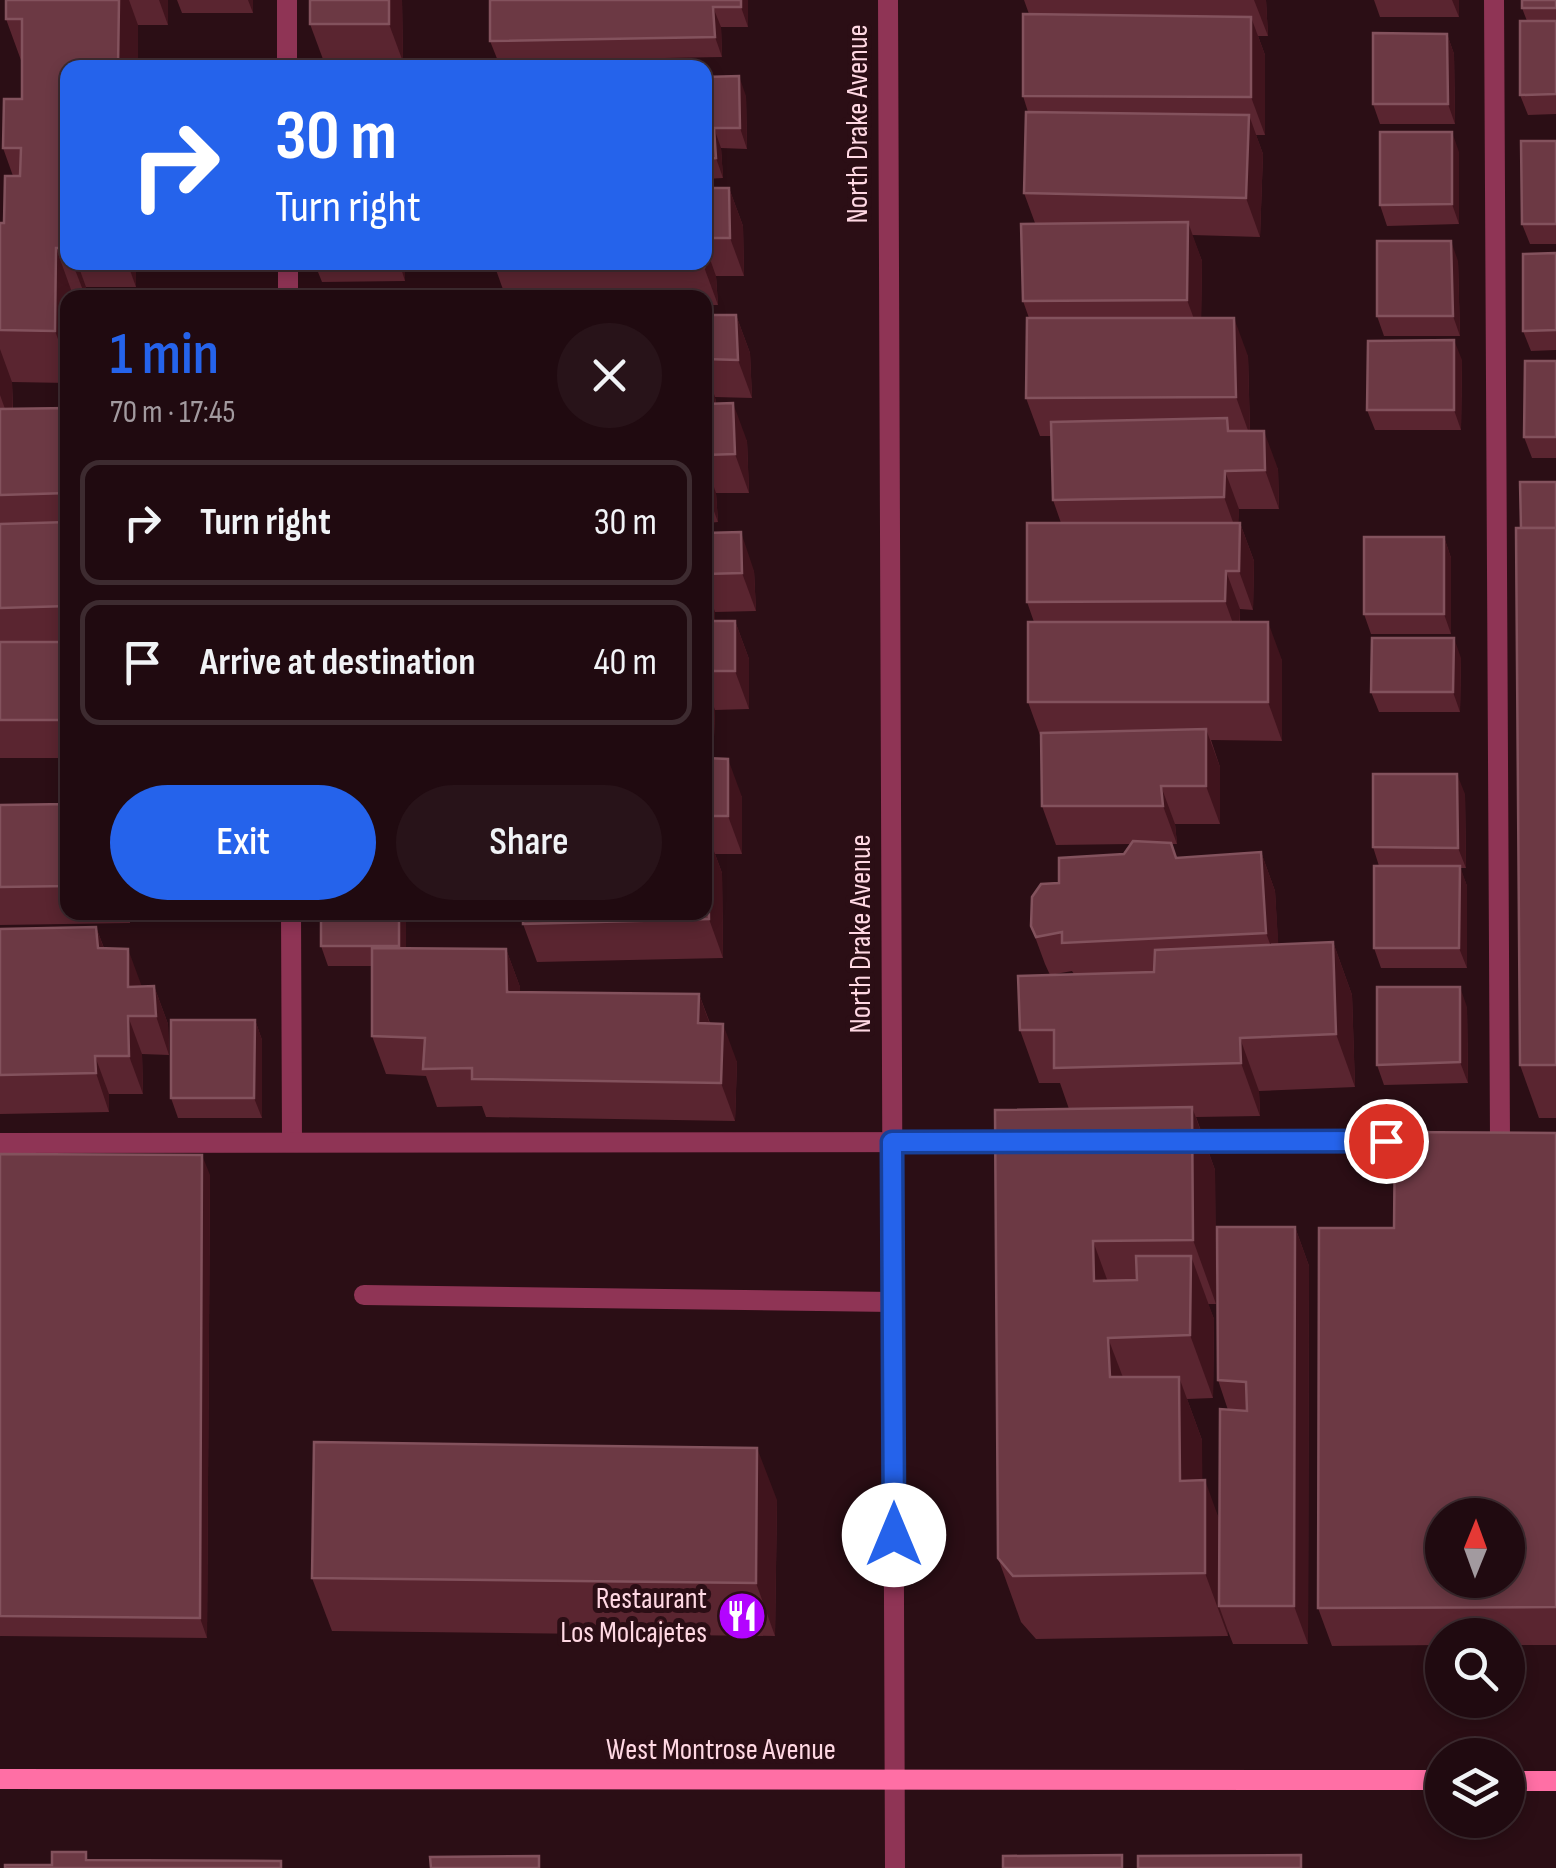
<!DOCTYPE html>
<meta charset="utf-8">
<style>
body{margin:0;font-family:"Sofia Sans Condensed",sans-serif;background:#281319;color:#f1f3f6;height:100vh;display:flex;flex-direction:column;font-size:38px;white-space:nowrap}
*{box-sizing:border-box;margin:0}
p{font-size:32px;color:#a29a9f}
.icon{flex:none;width:55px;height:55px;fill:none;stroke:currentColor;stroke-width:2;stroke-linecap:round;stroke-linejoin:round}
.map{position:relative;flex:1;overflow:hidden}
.panel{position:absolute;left:60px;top:290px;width:652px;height:630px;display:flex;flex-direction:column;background:#200a10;border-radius:20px;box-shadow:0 5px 15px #0003,0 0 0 2px #3d2b30}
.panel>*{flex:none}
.guide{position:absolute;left:60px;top:60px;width:652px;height:210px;border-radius:20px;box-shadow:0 5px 15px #0003,0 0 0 2px #3d2b30;background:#2563eb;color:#fff;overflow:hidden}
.needle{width:65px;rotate:1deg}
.controls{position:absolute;left:1425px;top:1498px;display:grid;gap:20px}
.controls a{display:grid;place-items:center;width:100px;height:100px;border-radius:50%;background:#200a10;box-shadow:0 5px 15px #0003,0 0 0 2px #3d2b30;font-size:50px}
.pin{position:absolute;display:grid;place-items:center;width:85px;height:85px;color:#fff;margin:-42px;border:5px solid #fff;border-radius:50%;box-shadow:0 2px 10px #0007}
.me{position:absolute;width:110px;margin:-55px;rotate:0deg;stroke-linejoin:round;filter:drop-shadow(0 0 8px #0008)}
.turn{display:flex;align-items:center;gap:35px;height:210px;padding:0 50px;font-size:45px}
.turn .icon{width:130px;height:130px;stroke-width:2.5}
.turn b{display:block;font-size:70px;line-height:85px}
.round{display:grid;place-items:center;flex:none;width:105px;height:105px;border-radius:52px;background:#281319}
.head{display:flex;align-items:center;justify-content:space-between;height:170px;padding:0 50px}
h1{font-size:60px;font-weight:600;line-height:75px;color:#2563eb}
.primary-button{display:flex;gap:20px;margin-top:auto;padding:20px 50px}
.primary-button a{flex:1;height:115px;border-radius:60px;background:#2563eb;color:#fff;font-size:40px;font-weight:600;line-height:115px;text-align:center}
.primary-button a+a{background:#281319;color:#f1f3f6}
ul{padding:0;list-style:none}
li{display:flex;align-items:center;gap:30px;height:125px;margin:0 20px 15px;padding:0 30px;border:5px solid #3d2b30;border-radius:20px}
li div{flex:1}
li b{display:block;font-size:38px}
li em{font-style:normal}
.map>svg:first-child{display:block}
</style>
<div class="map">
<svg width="1556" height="1868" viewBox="0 0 1556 1868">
<rect width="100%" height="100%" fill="#2b0e15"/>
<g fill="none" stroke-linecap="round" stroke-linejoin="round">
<g stroke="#8f3455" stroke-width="20">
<polyline points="287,0 287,68"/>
<polyline points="1494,0 1500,1141"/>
<polyline points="288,262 288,298"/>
<polyline points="291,912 292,1142"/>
<polyline points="1178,1142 1419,1141"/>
<polyline points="0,1143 1019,1142"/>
<polyline points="364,1295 893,1302"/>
</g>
<polyline stroke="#8f3455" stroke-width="20" points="888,0 895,1868"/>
<g stroke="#ff6fa5" stroke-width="20">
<polyline points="0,1779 1442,1780"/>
<polyline points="1508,1781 1556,1781"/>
</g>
</g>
<g fill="#5a2530">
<polygon points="6,0 168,0 168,25 138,25 68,68 68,262 136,262 136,287 86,287 86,298 68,298 68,383 12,382 13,409 68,408 68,912 130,912 130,923 0,925 0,805 67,804 66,758 0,758 0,223 4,223 13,176 3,148 22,99 22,63 6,19"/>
<polygon points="177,0 253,0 253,13 182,13"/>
<polygon points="402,0 403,62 324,62 310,24"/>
<polygon points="748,0 748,27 721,27 722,57 498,61 490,41"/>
<polygon points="1024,0 1266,0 1268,36 1258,36 1265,55 1265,135 1256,135 1263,154 1260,237 1192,235 1202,261 1201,318 1248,356 1250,431 1278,469 1279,509 1239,509 1238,523 1240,523 1254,561 1253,610 1240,609 1240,622 1282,660 1282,741 1211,740 1220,767 1220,824 1175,824 1177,844 1171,844 1176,858 1261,852 1275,891 1278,944 1333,942 1352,995 1355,1087 1259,1091 1260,1116 1196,1117 1215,1170 1216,1304 1208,1304 1214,1319 1213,1398 1187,1399 1202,1440 1202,1480 1219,1519 1228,1410 1218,1380 1295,1227 1309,1266 1308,1644 1233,1644 1228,1631 1228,1636 1036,1639 1021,1622 998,1558 1069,1109 1060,1083 1039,1083 1020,1030 1074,974 1072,971 1050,975 1045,964 1031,926 1059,883 1124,854 1130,844 1056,845 1042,806 1041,738 1028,702 1034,622 1027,602 1061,523 1053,500 1052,436 1040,436 1026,398 1029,318 1023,301 1035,223 1024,193 1028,112 1023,96 1029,14"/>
<polygon points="1374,0 1459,0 1459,17 1380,17"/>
<polygon points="1556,0 1556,114 1528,115 1520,95 1527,21 1522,8"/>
<polygon points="1447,34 1454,54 1455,124 1380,124 1373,104"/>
<polygon points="705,77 746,96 747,149 721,148 723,178 705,179"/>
<polygon points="1556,141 1556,244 1530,244 1522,224"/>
<polygon points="1459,152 1459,224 1387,226 1380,205"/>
<polygon points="705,188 729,188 743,226 744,276 716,276 718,305 705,305 705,298 506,298 495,267 705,262"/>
<polygon points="1556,253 1556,350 1531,351 1523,331"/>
<polygon points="1458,261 1460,336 1384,336 1377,316"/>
<polygon points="314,262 405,262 405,281 322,282"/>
<polygon points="705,306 708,315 736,315 750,353 752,398 715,397 716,403 747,441 749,493 716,493 718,522 708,523 712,533 754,571 756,611 715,612 715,621 735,621 749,659 749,709 715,710 714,737 706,737 714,759 742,797 742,854 715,854 722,873 723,958 537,962 523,924 705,912"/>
<polygon points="1462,360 1461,430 1375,430 1367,410"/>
<polygon points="1556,361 1556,458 1532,458 1524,437"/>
<polygon points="1556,482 1556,1118 1539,1118 1520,1065 1521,528"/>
<polygon points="1444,537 1451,558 1451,634 1371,634 1364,614"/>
<polygon points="1461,658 1460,712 1379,712 1371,692"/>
<polygon points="1465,794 1466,868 1460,868 1467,886 1467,968 1381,968 1374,948 1379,866 1373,847"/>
<polygon points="321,912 406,948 506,949 520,987 520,992 699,994 710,1023 737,1062 735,1121 486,1117 482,1106 437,1107 426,1076 386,1074 372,1036 372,966 328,966 321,946"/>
<polygon points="96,927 104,948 142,986 154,986 168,1024 169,1055 142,1054 143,1094 109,1094 109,1112 0,1114 0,929"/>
<polygon points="1467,1007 1468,1083 1384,1085 1377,1065"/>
<polygon points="255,1020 262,1040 262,1118 178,1118 171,1098"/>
<polygon points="1556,1133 1556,1645 1508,1645 1508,1635 1442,1635 1442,1645 1332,1646 1318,1608"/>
<polygon points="0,1154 210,1175 207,1638 0,1636"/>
<polygon points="777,1500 775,1636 332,1631 312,1578"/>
</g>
<g fill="#40141d">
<polygon points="119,0 129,0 138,25 138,68 118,68"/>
<polygon points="159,0 168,0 168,25"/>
<polygon points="248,0 253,0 253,13"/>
<polygon points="389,0 402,0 403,62 389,24"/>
<polygon points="741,0 748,0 748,27 741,7"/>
<polygon points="1254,0 1266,0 1268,36"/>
<polygon points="1452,0 1459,0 1459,17"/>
<polygon points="713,7 721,27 722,57 715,37"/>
<polygon points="1251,17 1265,55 1265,135 1251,97"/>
<polygon points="1447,34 1454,54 1455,124 1448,104"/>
<polygon points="739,76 746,96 747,149 740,128"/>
<polygon points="1249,115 1263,154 1260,237 1246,198"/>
<polygon points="714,128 721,148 723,178 716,158"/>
<polygon points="1452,132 1459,152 1459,224 1452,204"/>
<polygon points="729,188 743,226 744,276 730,238"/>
<polygon points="1188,222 1202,261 1201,338 1187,300"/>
<polygon points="1451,241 1458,261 1460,336 1453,316"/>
<polygon points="705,245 716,276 718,305 704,267"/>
<polygon points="56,248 74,298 68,298 68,366 55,331"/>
<polygon points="72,262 77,262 86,287 86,298"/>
<polygon points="127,262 136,262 136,287"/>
<polygon points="399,262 405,262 405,281"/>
<polygon points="736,315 750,353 752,398 738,360"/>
<polygon points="1234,318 1248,356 1250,436 1236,397"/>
<polygon points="1454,340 1462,360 1461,430 1454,410"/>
<polygon points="0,349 12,382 13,431 0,395"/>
<polygon points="705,369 715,397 717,412 705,379"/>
<polygon points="733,403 747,441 749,493 735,454"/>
<polygon points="1264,431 1278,469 1279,509 1265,470"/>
<polygon points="705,462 716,493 718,522 705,487"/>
<polygon points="1225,471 1239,509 1238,536 1224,497"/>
<polygon points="705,513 717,548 705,538"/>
<polygon points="1240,523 1254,561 1253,610 1239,571"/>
<polygon points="741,532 754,571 756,611 742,573"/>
<polygon points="1444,537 1451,558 1451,634 1444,614"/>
<polygon points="1226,571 1240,609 1239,640 1225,601"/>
<polygon points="705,584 715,612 715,634 705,607"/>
<polygon points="735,621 749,659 749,709 735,671"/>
<polygon points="1268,622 1282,660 1282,741 1268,702"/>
<polygon points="1454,638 1461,658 1460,712 1453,692"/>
<polygon points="705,683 715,710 714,737 705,712"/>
<polygon points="1206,729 1220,767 1220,824 1206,786"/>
<polygon points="705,733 718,770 706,758"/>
<polygon points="728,759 742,797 742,854 728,816"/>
<polygon points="1457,774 1465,794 1466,868 1458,848"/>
<polygon points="1161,786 1175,824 1177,844 1163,806"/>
<polygon points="708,835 722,873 723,958 709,919"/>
<polygon points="1261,852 1275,891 1280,971 1266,933"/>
<polygon points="1460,866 1467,886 1467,968 1459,948"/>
<polygon points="399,912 406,912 406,967 399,946"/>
<polygon points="96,927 110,965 98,948"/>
<polygon points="1333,942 1352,995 1355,1087 1336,1034"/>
<polygon points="128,949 142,987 128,987"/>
<polygon points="506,949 520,987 521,1030 507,992"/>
<polygon points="154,986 168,1024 169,1055 156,1016"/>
<polygon points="1460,987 1467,1007 1468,1083 1460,1062"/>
<polygon points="699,994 713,1033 698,1023"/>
<polygon points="128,1016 142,1054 143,1094 129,1056"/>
<polygon points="255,1020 262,1040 262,1118 254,1098"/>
<polygon points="723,1024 737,1062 735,1121 721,1083"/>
<polygon points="1240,1038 1259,1091 1260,1116 1241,1063"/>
<polygon points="95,1056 109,1094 109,1112 96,1073"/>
<polygon points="1192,1107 1215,1170 1216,1304 1193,1240"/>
<polygon points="202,1155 210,1175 207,1638 200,1618"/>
<polygon points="1295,1227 1309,1266 1308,1644 1294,1606"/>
<polygon points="1093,1241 1116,1304 1094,1281"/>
<polygon points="1191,1256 1214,1319 1213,1398 1190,1335"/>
<polygon points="1108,1338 1132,1401 1110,1377"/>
<polygon points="1179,1377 1202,1440 1203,1545 1180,1481"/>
<polygon points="757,1448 777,1500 775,1636 756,1583"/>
<polygon points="1205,1480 1228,1544 1219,1606 1228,1631 1228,1636 1205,1573"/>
</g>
<g fill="#6c3944" stroke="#83525d" stroke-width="2.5" fill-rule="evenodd">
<polygon points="6,0 119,0 118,68 68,68 67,248 56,248 55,331 0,330 0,223 4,223 5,176 20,176 21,148 3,148 4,99 22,99 22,19 6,19"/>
<rect x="310" y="0" width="79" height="24"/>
<polygon points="490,0 741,0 741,7 713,7 715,37 490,41"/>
<rect x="1522" y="0" width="34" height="8"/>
<polygon points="1023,14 1251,17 1251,97 1023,96"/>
<polygon points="1520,21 1556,21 1556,94 1520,95"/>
<polygon points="1373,33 1447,34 1448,104 1373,104"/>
<polygon points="739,76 740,128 714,128 716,158 705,159 705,77"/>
<polygon points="1026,112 1249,115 1246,198 1024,193"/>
<polygon points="1380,132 1452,132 1452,204 1380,205"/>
<polygon points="1521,141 1556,141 1556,224 1522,224"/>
<polygon points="705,188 729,188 730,238 705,238"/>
<polygon points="1188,222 1187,300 1023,301 1021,224"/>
<polygon points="1377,241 1451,241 1453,316 1377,316"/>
<polygon points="1556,253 1556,330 1523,331 1523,254"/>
<rect x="495" y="262" width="209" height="5"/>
<polygon points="701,296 701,298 610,298"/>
<polygon points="705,315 736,315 738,360 705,359"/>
<polygon points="1027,318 1234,318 1236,397 1026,398"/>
<polygon points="1454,340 1454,410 1367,410 1368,341"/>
<polygon points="1525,361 1556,361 1556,437 1524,437"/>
<polygon points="733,403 735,454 705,455 705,404"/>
<polygon points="68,408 68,493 0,495 0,409"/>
<polygon points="1227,418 1228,431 1264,431 1265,470 1225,471 1224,497 1053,500 1051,422"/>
<polygon points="1520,482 1556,482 1556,528 1521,528"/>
<polygon points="68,522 68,606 0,608 0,524"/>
<polygon points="1027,523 1240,523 1239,571 1226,571 1225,601 1027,602"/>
<polygon points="1516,528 1556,528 1556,1065 1520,1065"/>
<polygon points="741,532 742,573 705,574 705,533"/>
<rect x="1364" y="537" width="80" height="77"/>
<rect x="705" y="621" width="30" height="50"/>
<rect x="1028" y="622" width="240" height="80"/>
<polygon points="1372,638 1454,638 1453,692 1371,692"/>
<polygon points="0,642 68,642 68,886 0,887 0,805 67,804 66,720 0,720"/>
<polygon points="1206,729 1206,786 1161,786 1163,806 1042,806 1041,733"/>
<polygon points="705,740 706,758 728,759 728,816 705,816"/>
<polygon points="1373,774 1457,774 1458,848 1373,847"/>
<polygon points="705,835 708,835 709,919 523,924 523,912 705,912"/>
<polygon points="1133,841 1171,843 1176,858 1261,852 1266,933 1062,943 1062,932 1036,937 1031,926 1032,897 1041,884 1059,883 1059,858 1124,854"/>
<polygon points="1374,866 1460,866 1459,948 1374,948"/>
<rect x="321" y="912" width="78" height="34"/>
<polygon points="96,927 98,948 128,949 128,987 154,986 156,1016 128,1016 129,1056 95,1056 96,1073 0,1075 0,929"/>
<polygon points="1333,942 1336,1034 1240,1038 1241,1063 1054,1068 1054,1030 1020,1030 1018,976 1154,972 1155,950"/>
<polygon points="372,948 506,949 507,992 699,994 698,1023 723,1024 721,1083 472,1079 472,1068 423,1069 425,1038 372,1036"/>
<polygon points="1377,987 1460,987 1460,1062 1377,1065"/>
<polygon points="171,1020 255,1020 254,1098 171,1098"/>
<polygon points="1192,1107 1193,1240 1093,1241 1094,1281 1137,1280 1136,1256 1191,1256 1190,1335 1108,1338 1110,1377 1179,1377 1180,1481 1205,1480 1205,1573 1013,1576 998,1558 995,1110"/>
<path d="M1395,1132L1556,1133V1607L1318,1608L1319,1228H1394ZM1442,1515H1508V1580H1442Z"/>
<polygon points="0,1154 202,1155 200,1618 0,1616"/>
<polygon points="1217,1227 1295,1227 1294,1606 1219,1606 1220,1409 1247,1411 1246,1382 1218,1380"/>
<polygon points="314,1442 757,1448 756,1583 312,1578"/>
<polygon points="52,1852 86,1852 86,1860 281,1861 281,1868 5,1868 5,1865 52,1865"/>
<polygon points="1122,1855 1122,1868 1003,1868 1003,1856"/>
<polygon points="1301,1855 1301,1868 1138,1868 1138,1856"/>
<polygon points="539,1856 539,1868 431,1868 430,1857"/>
</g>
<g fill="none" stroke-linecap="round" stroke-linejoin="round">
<g stroke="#184099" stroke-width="25">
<polyline id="route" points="894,1535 892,1142 1386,1141"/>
</g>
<use href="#route" stroke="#2563eb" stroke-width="18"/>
</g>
<defs>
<g id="restaurant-disc" transform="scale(2.5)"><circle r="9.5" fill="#b304ff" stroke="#2b0e15"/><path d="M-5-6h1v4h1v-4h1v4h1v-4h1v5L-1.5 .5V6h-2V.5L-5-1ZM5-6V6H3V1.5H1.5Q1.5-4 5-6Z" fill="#fff"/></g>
</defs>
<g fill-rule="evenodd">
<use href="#restaurant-disc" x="742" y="1616"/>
</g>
<g text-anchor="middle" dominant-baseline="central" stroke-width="10" stroke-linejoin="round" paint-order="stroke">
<g font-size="30" fill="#ffd8e3" stroke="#2b0e15">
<text transform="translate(858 124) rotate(-90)">North Drake Avenue</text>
<text transform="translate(861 934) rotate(-90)">North Drake Avenue</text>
<text x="721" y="1750">West Montrose Avenue</text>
</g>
<g font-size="30" fill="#ffd8e3" stroke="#2b0e15" text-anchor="end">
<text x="707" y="1599">Restaurant<tspan x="707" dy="34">Los Molcajetes</tspan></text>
</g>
</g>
</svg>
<div class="controls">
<a><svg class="needle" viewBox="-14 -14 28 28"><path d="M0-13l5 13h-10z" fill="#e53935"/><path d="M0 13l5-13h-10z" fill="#a29a9f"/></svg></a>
<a><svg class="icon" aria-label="search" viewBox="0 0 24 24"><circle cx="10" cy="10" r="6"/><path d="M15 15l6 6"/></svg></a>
<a><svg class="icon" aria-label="layers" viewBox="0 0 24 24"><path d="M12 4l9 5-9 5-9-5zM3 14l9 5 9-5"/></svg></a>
</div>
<div class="pin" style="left:1386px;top:1141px;background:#d93025"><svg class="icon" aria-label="arrive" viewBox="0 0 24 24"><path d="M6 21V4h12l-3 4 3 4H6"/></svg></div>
<svg class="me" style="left:894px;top:1535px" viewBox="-20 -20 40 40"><circle r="19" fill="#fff"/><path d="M0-13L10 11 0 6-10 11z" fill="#2563eb"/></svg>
<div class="guide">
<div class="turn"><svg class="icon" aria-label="right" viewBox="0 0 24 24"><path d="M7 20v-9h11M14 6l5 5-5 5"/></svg><div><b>30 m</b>Turn right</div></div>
</div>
<section class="panel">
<div class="head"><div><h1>1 min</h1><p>70 m · 17:45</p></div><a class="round"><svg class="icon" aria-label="close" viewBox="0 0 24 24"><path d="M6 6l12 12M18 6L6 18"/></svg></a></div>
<ul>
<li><svg class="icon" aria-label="right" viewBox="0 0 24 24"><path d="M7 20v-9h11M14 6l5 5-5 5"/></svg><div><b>Turn right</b></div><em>30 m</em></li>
<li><svg class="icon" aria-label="arrive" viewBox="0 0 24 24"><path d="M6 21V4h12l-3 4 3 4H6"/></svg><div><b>Arrive at destination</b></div><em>40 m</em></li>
</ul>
<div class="primary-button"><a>Exit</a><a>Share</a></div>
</section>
</div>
